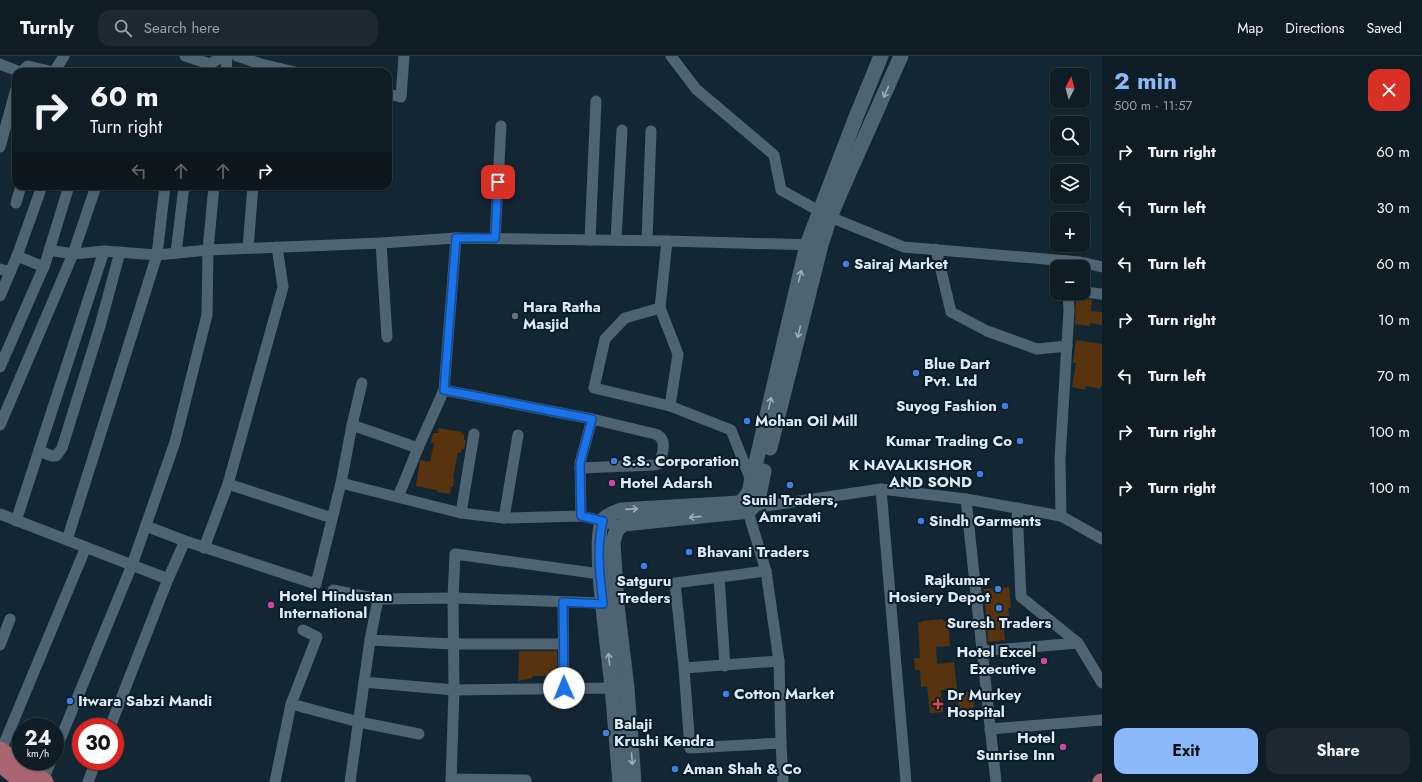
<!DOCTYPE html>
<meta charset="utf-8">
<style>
body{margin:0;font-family:Jost,sans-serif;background:#1c2932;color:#f1f3f6;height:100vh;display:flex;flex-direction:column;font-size:15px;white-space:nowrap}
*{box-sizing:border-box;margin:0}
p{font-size:13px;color:#9ba1a7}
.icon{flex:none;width:22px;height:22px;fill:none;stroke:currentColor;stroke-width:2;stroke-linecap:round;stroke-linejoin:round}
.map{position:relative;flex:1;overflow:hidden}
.drawer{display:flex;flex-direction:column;background:#0e1c26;width:320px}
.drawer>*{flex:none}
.top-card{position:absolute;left:12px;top:12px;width:380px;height:122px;border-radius:12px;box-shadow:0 1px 3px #0004,0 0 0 1px #2e3a43;background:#0e1c26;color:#f1f3f6;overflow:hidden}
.needle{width:26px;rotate:6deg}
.fabs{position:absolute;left:1050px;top:12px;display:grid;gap:8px}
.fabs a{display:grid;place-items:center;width:40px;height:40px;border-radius:8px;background:#0e1c26;box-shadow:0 1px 3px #0004,0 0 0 1px #2e3a43;font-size:20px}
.speed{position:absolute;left:12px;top:662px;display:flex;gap:8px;font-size:20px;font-weight:700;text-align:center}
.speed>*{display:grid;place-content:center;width:52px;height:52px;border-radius:50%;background:#0e1c26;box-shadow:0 1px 3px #0004,0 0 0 1px #2e3a43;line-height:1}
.speed small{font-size:10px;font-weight:400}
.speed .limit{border:6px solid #d22;background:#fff;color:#111}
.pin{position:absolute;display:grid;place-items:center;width:34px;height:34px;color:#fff;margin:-17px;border-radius:8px;box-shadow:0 2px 6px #0006}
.me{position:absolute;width:44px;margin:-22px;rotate:359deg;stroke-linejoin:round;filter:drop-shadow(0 0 3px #0008)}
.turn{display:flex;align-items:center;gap:14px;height:84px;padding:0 12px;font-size:18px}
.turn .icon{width:52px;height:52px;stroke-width:2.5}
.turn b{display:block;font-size:28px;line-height:34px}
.lanes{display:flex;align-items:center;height:38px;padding:0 12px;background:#0003;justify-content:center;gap:20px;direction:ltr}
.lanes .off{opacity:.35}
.round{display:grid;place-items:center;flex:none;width:42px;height:42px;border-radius:12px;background:#1c2932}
.head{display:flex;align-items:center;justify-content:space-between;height:68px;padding:0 12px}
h1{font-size:24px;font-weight:700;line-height:30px;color:#8bb9fc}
.cta{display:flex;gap:8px;margin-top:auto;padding:8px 12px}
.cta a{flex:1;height:46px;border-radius:12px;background:#8bb9fc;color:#111;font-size:16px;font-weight:700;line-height:46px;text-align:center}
.cta a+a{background:#1c2932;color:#f1f3f6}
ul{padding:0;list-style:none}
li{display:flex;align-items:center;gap:12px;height:56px;padding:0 12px}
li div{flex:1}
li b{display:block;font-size:15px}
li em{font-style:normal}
header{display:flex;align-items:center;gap:24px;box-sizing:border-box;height:56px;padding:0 20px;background:#0e1c26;border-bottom:1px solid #2e3a43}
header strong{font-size:19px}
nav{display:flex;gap:22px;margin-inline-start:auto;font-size:14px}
.search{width:280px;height:36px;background:#1c2932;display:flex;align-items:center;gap:10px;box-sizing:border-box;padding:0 14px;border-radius:12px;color:#9ba1a7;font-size:15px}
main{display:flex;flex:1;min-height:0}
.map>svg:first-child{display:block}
</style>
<header>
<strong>Turnly</strong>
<div class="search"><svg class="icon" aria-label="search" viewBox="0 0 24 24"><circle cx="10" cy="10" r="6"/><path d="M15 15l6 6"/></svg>Search here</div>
<nav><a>Map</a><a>Directions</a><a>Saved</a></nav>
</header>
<main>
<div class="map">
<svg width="1102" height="726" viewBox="0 0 1102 726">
<rect width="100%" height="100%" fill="#132633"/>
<g fill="#57340f">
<polygon points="1076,238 1079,242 1092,244 1091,255 1102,256 1102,269 1090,267 1090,270 1075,268"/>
<polygon points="1076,284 1102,288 1102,330 1101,330 1100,333 1086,330 1085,334 1072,331 1076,307 1073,307"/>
<polygon points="438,372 462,376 462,378 464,378 464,384 466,384 464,393 462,393 461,397 458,396 453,422 454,423 453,431 451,431 450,438 437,436 437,434 416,430 420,404 430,406 434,387 431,387 433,377 438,377"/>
<polygon points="1009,531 1011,552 1008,552 1009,561 1002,561 1005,584 988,586 984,533"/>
<polygon points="943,563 943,565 948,565 950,590 936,591 937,608 954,606 957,633 941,634 943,656 930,657 927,630 921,631 920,614 915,614 914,602 920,602 918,567 922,566 922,565"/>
<polygon points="519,595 557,595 557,620 532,620 532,622 518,625"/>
<polygon points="973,636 974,652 958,653 957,637"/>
</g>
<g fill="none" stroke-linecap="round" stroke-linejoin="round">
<g stroke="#4f6473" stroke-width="11">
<polyline points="185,0 210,8"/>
<polyline points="237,0 261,8 295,16"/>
<polyline points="671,0 696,33 774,99 781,134 830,161 904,191 1080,206 1102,211"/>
<polyline points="0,8 20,16"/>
<polyline points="21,16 28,10 53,16"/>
<polyline points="54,16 64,0"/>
<polyline points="206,16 210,8 223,0"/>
<polyline points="226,16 227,0"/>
<polyline points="388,38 401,41 404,0"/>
<polyline points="0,91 16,33"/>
<polyline points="16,147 21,130"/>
<path d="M456,182L444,334L592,363L655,378C668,382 663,399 658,408L654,409L580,412"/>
<polyline points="495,182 501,70"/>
<polyline points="590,184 596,45"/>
<polyline points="616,184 622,74"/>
<polyline points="647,184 651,75"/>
<polyline points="667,185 660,252 625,262 605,283 594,332 670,350 731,374 752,427"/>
<polyline points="381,187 387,281"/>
<polyline points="248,192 253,130"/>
<polyline points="936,193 951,256 987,275 1037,293 1067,290"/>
<polyline points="49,194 73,198 104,195 157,199 208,194 381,187 456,182 667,185 814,189"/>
<polyline points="176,197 184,130"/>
<polyline points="17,200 44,211"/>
<polyline points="0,213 10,216"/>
<polyline points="1083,236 1102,238"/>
<polyline points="0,240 17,200 42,130"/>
<polyline points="660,252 678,298 670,350"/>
<polyline points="0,311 45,208 69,130"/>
<polyline points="362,327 352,369 418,392 398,441"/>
<polyline points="0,369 73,198 96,130"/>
<polyline points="418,392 444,334"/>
<polyline points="39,395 52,400 56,400 62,392 100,270 120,196"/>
<polyline points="341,427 461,457 504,462 581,460 603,465 618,471"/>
<polyline points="228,428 332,462"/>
<polyline points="881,433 906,726"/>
<polyline points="753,442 757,448 766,450 881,433 966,443 1061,460 1102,483"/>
<polyline points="966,443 996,726"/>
<polyline points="746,449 766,515 779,605 781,687 783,726"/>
<polyline points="1017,452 1021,541 1078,587 1102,627"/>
<polyline points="461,457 474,378"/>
<polyline points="0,458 168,523 110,671"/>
<polyline points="581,460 580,407 592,363"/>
<polyline points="1061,460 1060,403 1069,254 1068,237"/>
<polyline points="504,462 518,379"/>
<polyline points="16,465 104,195"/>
<polyline points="146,470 185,485"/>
<polyline points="67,484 157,199 165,130"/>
<polyline points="204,492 228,428 283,231 277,191"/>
<polyline points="766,515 675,527 684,612 690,692 781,687"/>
<polyline points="719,521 725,610"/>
<polyline points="168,523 185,485 316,528 341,427 352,369"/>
<polyline points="333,534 378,543"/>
<polyline points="563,546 564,632"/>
<polyline points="370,584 453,588 563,588"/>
<polyline points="0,589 10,563"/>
<polyline points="982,595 1078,587"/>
<polyline points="684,612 779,605"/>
<polyline points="364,626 454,634 618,632"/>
<polyline points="291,648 359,666 419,678"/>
<polyline points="990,673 1102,664"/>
<polyline points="1,695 86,491"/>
<polyline points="55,696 132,509 175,386 207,259 208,194 214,130"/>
<polyline points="451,723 526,724 526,726"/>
<polyline points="42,726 51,705"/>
<polyline points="88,726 96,705"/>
<polyline points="275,726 291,648 317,581 303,574"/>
<polyline points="350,726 370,584 378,543 453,542 603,547"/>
<polyline points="451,726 454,634 453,542 455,498 600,518"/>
</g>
<g stroke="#4f6473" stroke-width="15">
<polyline points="770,392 821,189 830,161 841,135 901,0"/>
<path d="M620,726C617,695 615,663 612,632C610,605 591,481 603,464C607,459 615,456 621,454L739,447L744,443L749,436L807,189L856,61L881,0"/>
<path d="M634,726L627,632L617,549L613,487C615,478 616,473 624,468L749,455L758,445L764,415"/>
</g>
<g stroke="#a76671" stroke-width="17">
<polyline points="0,694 45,726"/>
<polyline points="0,708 23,726"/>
<polyline points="1101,726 1102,726"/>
</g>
</g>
<defs><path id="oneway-shaft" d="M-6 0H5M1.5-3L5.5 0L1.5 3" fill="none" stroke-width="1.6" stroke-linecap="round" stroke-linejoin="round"/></defs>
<g stroke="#9eaeba">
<use href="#oneway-shaft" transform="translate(886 36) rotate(114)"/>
<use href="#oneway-shaft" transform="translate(800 220) rotate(-76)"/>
<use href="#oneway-shaft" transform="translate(799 276) rotate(104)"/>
<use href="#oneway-shaft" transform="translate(770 347) rotate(-77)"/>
<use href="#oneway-shaft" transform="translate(632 453) rotate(-4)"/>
<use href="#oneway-shaft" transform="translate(695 461) rotate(174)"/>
<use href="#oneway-shaft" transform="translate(609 603) rotate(-96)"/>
<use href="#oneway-shaft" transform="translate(632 703) rotate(85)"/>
</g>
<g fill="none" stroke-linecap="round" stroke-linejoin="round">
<g stroke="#114b97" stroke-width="10">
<path id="route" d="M498,126L495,182H456L444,334L592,363L580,407L581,460L603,465C596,491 600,520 603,548L563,546L564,632"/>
</g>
<use href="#route" stroke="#1a73e8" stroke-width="7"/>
</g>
<g fill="#3f7fe0" stroke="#091c29" stroke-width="1.5">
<circle cx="846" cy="208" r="4"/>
<circle cx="916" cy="317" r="4"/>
<circle cx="1005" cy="350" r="4"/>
<circle cx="747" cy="365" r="4"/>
<circle cx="1020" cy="385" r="4"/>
<circle cx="614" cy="405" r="4"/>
<circle cx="980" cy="418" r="4"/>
<circle cx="790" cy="429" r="4"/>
<circle cx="921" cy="465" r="4"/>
<circle cx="689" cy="496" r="4"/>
<circle cx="644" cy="510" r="4"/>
<circle cx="998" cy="533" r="4"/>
<circle cx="999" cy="552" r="4"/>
<circle cx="726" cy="638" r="4"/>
<circle cx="70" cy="645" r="4"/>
<circle cx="606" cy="677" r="4"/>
<circle cx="675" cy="713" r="4"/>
</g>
<circle fill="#6b7280" stroke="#091c29" stroke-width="1.5" cx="515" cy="260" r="4"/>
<g fill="#d1479c" stroke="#091c29" stroke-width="1.5">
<circle cx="612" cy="427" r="4"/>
<circle cx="271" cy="549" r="4"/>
<circle cx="1044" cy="605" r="4"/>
<circle cx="1063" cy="691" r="4"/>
</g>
<path fill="#e0444e" stroke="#091c29" stroke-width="1.5" d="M936 642h4v4h4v4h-4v4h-4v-4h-4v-4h4z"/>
<g text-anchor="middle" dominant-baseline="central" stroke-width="4" stroke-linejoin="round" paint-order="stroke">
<g font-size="15" font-weight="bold" fill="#dfebf4" stroke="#091c29" text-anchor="start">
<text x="854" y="208">Sairaj Market</text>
<text x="523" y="251">Hara Ratha<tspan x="523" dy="17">Masjid</tspan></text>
<text x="924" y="308">Blue Dart<tspan x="924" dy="17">Pvt. Ltd</tspan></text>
<text x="997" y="350" text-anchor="end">Suyog Fashion</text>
<text x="755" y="365">Mohan Oil Mill</text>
<text x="1012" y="385" text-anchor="end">Kumar Trading Co</text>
<text x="622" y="405">S.S. Corporation</text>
<text x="972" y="409" text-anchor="end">K NAVALKISHOR<tspan x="972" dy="17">AND SOND</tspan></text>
<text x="620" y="427">Hotel Adarsh</text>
<text x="790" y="444" text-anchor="middle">Sunil Traders,<tspan x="790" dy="17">Amravati</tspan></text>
<text x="929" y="465">Sindh Garments</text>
<text x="697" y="496">Bhavani Traders</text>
<text x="990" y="524" text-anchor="end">Rajkumar<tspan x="990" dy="17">Hosiery Depot</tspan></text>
<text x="644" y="525" text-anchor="middle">Satguru<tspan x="644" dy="17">Treders</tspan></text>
<text x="279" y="540">Hotel Hindustan<tspan x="279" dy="17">International</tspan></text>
<text x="999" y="567" text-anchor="middle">Suresh Traders</text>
<text x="1036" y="596" text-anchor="end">Hotel Excel<tspan x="1036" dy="17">Executive</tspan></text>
<text x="734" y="638">Cotton Market</text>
<text x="947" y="639">Dr Murkey<tspan x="947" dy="17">Hospital</tspan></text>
<text x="78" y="645">Itwara Sabzi Mandi</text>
<text x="614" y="668">Balaji<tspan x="614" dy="17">Krushi Kendra</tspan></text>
<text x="1055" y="682" text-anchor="end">Hotel<tspan x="1055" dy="17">Sunrise Inn</tspan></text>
<text x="683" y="713">Aman Shah &amp; Co</text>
</g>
</g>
</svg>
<div class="fabs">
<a><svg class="needle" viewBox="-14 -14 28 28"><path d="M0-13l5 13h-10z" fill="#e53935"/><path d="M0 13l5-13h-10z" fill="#9ba1a7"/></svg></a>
<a><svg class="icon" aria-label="search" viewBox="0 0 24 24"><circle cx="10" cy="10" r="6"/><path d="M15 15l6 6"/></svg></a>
<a><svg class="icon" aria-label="layers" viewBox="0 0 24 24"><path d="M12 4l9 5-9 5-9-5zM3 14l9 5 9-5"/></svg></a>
<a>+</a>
<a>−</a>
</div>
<div class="speed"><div>24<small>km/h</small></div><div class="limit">30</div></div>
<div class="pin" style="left:498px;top:126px;background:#d93025"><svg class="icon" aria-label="arrive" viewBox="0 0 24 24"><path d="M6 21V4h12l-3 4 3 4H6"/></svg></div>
<svg class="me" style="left:564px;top:632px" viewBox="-20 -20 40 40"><circle r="19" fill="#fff"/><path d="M0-13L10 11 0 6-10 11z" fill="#1a73e8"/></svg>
<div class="top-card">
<div class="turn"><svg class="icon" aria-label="right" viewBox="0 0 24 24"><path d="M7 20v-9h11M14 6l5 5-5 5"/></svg><div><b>60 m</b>Turn right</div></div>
<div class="lanes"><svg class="icon off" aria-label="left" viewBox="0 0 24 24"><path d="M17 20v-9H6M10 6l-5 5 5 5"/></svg><svg class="icon off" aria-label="ahead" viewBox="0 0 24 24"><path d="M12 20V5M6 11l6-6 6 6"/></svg><svg class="icon off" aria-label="ahead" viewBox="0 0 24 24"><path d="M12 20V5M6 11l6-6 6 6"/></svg><svg class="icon" aria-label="right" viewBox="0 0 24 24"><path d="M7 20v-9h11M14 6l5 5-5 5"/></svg></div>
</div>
</div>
<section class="drawer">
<div class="head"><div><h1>2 min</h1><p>500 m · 11:57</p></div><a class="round" style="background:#d93025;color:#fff"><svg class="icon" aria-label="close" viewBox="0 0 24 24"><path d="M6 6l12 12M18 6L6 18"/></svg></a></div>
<ul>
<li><svg class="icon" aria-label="right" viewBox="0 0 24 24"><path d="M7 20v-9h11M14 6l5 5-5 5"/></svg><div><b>Turn right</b></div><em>60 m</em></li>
<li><svg class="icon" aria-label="left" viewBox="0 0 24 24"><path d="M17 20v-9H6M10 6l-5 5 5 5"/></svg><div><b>Turn left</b></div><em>30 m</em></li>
<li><svg class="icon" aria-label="left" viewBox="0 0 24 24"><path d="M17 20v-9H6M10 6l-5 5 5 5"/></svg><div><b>Turn left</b></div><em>60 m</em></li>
<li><svg class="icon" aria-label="right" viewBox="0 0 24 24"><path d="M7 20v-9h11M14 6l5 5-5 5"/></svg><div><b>Turn right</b></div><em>10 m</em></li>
<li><svg class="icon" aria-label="left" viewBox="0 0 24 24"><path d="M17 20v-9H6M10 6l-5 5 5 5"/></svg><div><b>Turn left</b></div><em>70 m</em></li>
<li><svg class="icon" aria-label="right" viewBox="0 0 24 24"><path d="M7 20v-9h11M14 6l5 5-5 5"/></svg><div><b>Turn right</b></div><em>100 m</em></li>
<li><svg class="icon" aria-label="right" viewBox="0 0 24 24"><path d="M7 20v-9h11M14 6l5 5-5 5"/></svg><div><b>Turn right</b></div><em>100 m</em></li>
</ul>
<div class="cta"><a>Exit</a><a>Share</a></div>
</section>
</main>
